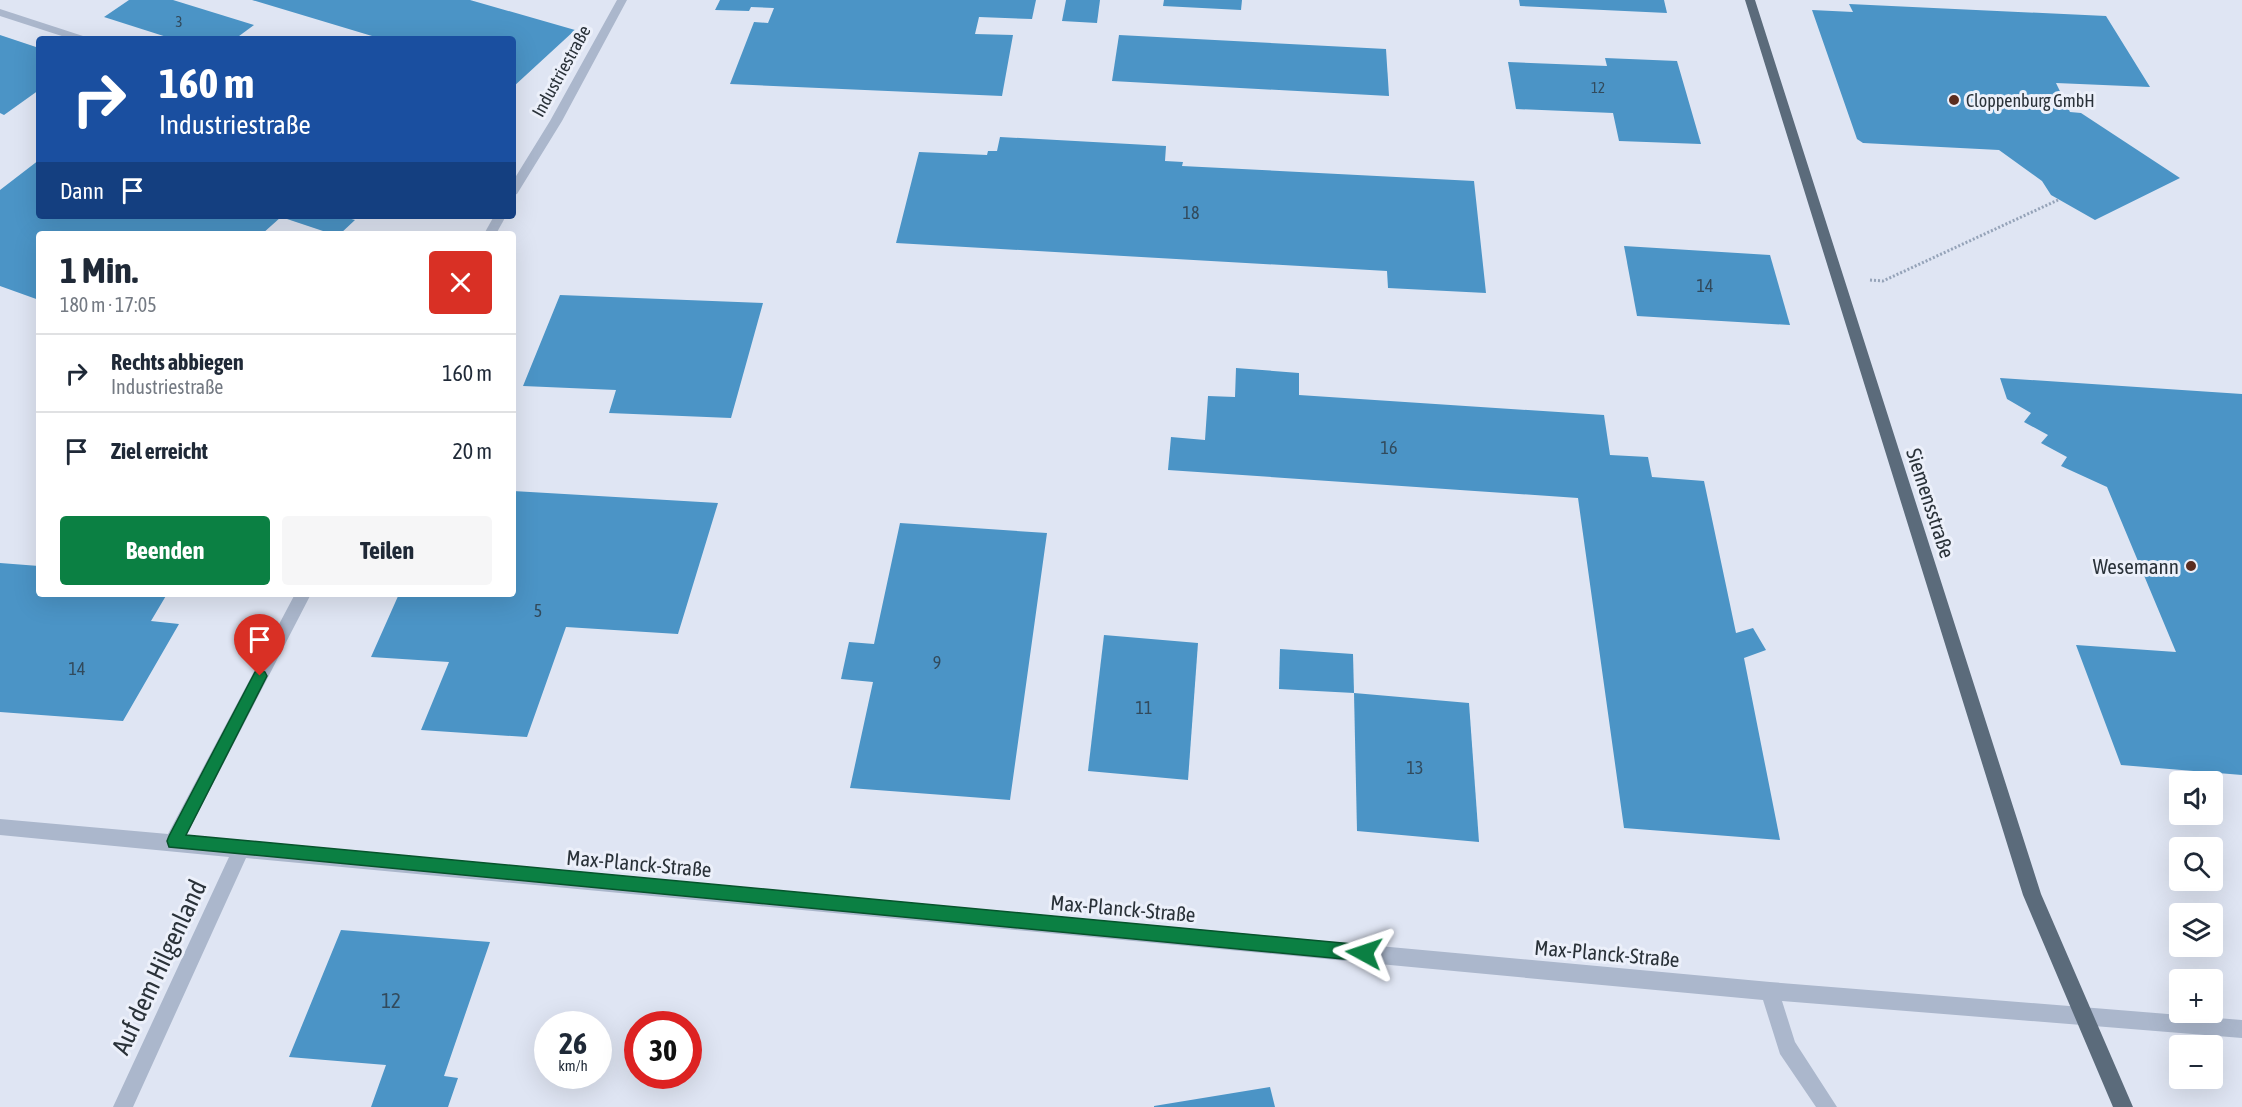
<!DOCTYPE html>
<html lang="de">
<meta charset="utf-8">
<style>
body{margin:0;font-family:"Asap Condensed",sans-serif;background:#f6f6f7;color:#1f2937;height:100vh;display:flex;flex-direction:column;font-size:22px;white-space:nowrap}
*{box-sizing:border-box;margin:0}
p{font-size:20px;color:#747a83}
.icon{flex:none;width:33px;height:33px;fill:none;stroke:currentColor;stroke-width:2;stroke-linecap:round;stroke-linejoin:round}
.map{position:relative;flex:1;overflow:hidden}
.drawer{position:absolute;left:36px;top:231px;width:480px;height:366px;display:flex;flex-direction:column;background:#fff;border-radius:6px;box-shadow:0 6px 24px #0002}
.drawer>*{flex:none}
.hud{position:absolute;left:36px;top:36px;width:480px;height:183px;border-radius:6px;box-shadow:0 6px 24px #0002;background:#1a4fa0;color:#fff;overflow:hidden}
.tools{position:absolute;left:2169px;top:771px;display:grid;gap:12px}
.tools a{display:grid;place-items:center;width:54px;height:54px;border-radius:6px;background:#fff;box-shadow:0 6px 24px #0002;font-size:30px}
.speed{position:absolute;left:534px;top:1011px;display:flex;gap:12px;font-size:30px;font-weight:700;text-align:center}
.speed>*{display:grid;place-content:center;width:78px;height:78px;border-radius:50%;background:#fff;box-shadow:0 6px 24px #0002;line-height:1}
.speed small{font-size:15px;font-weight:400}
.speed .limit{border:9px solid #d22;background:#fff;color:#111}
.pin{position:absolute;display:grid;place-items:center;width:51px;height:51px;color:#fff;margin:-62px -26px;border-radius:50% 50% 50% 0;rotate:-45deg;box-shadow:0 0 6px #0007}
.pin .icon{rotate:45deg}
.me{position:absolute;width:66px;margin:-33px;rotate:275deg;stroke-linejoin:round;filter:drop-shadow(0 0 4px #0008)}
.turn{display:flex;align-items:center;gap:21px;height:126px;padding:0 24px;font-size:27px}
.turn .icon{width:78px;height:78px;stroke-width:2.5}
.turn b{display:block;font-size:42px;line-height:51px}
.then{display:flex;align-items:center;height:57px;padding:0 24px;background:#0003;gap:12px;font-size:22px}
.round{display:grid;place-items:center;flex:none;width:63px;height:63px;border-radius:6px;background:#f6f6f7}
.summary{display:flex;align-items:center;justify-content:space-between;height:102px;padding:0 24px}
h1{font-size:36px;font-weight:700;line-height:45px}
.primary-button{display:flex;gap:12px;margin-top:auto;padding:12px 24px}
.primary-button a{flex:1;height:69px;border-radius:6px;background:#0b8043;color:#fff;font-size:24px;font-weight:700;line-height:69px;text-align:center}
.primary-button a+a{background:#f6f6f7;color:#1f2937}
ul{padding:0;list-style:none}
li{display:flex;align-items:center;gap:18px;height:78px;padding:0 24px;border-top:2px solid #e0e1e3}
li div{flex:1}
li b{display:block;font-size:22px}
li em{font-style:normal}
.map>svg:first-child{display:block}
</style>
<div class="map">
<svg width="2242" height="1107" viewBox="0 0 2242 1107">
<rect width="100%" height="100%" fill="#dfe5f3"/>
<g fill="#4b94c6">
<polygon points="129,0 173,0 254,25 235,39 173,39 104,17"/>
<polygon points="252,0 470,0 575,30 513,87 513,39 382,39"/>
<polygon points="720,0 1036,0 1032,19 979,17 975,34 1013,35 1002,96 730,84 754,22 768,23 774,8 751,7 749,11 715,10"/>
<polygon points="1066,0 1100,0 1097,23 1062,21"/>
<polygon points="1164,0 1242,0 1241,10 1163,6"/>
<polygon points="1519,0 1664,0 1667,13 1520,6"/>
<polygon points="1849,4 2106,16 2150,87 2056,83 2070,112 2081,113 2180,178 2095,220 2051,195 2042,181 1999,150 1863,143 1857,139 1812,10 1853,12"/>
<polygon points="0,35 39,48 39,90 4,115 0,113"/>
<polygon points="1119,35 1386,49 1389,96 1112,81"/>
<polygon points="1605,58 1677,61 1701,144 1619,141 1613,113 1516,109 1508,62 1607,66"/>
<polygon points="1000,137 1166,146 1165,161 1183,162 1182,166 1474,181 1486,293 1388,288 1387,271 896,243 919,152 987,155 988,151 997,151"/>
<polygon points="39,160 39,216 341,216 355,220 340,234 332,234 281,217 262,234 39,234 39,300 0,286 0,190"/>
<polygon points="1624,246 1770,255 1790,325 1637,316"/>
<polygon points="560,295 763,303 731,418 609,413 616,390 523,386"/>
<polygon points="1236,368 1299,373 1299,395 1604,415 1610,455 1648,457 1652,477 1704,481 1736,633 1753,628 1766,650 1744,658 1780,840 1624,828 1578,498 1168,470 1171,437 1205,440 1208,396 1235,397"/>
<polygon points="2000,378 2242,394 2242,775 2121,765 2076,645 2176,652 2107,487 2061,466 2067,457 2041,443 2048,435 2024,422 2031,413 2007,399"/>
<polygon points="513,491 718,503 678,634 566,627 527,737 421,730 449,662 371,657 399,594 513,594"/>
<polygon points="900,523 1047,533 1010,800 850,788 873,682 841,679 849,642 874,644"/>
<polygon points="0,563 39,566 39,594 167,594 151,621 179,624 123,721 0,712"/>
<polygon points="1104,635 1198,643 1188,780 1088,771"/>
<polygon points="1280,649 1353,654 1354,693 1279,689"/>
<polygon points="1354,693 1469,703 1479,842 1357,831"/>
<polygon points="341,930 490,942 444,1076 458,1078 448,1107 371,1107 386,1065 289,1057"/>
<polygon points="1270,1087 1275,1107 1154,1107 1154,1106"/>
</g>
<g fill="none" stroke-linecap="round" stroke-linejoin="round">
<polyline stroke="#95a3b8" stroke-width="3" stroke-dasharray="2 2" stroke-linecap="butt" points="1870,280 1883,281 2058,200"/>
<g fill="#abb7cc" fill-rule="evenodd">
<polygon points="617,0 627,0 562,121 517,194 513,195 513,181 550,121"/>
<polygon points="0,9 86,37 87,39 71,39 0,16"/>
<polygon points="494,216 506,216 496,234 484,234"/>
<polygon points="295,594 311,594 186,836 1770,982 2242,1020 2242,1038 1782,1001 1795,1042 1837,1107 1816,1107 1780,1054 1763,1000 246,858 133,1107 113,1107 229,857 0,835 0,819 168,834"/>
</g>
<polygon fill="#5b6b7b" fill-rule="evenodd" points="1745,0 1755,0 2041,894 2133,1107 2113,1107 2023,895"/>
</g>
<polygon fill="#0b8043" stroke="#07532c" stroke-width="1.5" points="260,670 265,672 267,676 186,835 1364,945 1370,947 1373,953 1370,959 1364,961 169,847 167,841 169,836 255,672"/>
<g fill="#5b2d1f" stroke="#ecf0fa" stroke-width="2">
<circle cx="1954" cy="100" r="6"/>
<circle cx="2191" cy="566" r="6"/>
</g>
<g text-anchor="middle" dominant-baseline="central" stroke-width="6" stroke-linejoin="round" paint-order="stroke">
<g font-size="15" fill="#324a5c">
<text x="179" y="21">3</text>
<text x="1598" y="87">12</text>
</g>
<g font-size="18" fill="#2a3239" stroke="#ecf0fa">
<text transform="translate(561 71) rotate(-61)">Industriestraße</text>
</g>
<g font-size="18" fill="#2a3239" stroke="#ecf0fa" text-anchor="start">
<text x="1966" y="100">Cloppenburg GmbH</text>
</g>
<g font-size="18" fill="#324a5c">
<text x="1191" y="212">18</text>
<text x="1705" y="285">14</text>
<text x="1389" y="447">16</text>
<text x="538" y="610">5</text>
<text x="937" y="662">9</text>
<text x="77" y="668">14</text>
<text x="1144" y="707">11</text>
<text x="1415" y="767">13</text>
</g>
<g font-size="21" fill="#2a3239" stroke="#ecf0fa">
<text transform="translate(1931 503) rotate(72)">Siemensstraße</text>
<text transform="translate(639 863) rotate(5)">Max-Planck-Straße</text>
<text transform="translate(1123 908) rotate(5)">Max-Planck-Straße</text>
<text transform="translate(1607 953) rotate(5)">Max-Planck-Straße</text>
</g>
<g font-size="21" fill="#2a3239" stroke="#ecf0fa" text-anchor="end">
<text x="2179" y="566">Wesemann</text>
</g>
<g font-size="21" fill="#324a5c">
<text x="391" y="1000">12</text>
</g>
<g font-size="26" fill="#2a3239" stroke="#ecf0fa">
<text transform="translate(159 967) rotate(-65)">Auf dem Hilgenland</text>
</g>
</g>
</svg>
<div class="tools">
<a><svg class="icon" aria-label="sound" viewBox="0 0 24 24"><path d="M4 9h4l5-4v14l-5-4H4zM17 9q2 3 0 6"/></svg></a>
<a><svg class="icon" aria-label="search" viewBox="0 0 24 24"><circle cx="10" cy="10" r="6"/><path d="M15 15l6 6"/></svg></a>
<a><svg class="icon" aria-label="layers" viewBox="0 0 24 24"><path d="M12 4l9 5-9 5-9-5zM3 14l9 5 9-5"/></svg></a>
<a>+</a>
<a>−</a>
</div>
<div class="speed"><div>26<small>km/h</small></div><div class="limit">30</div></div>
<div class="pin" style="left:260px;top:676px;background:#d93025"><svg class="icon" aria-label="arrive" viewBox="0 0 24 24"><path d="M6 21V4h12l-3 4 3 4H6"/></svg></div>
<svg class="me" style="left:1364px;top:953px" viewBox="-20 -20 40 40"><path d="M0-17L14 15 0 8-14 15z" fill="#0b8043" stroke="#fff" stroke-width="4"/></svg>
<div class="hud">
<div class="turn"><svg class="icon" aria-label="right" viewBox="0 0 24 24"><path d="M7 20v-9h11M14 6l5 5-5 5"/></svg><div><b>160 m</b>Industriestraße</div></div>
<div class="then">Dann<svg class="icon" aria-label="arrive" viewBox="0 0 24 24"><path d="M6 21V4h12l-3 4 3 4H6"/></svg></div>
</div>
<section class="drawer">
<div class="summary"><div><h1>1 Min.</h1><p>180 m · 17:05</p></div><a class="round" style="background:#d93025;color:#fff"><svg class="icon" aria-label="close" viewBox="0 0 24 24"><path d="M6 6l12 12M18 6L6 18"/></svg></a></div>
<ul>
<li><svg class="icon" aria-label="right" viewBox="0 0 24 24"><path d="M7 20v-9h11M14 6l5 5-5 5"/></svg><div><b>Rechts abbiegen</b><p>Industriestraße</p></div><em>160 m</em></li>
<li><svg class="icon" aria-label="arrive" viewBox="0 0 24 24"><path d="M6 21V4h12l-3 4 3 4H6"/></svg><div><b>Ziel erreicht</b></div><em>20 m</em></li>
</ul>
<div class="primary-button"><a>Beenden</a><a>Teilen</a></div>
</section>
</div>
